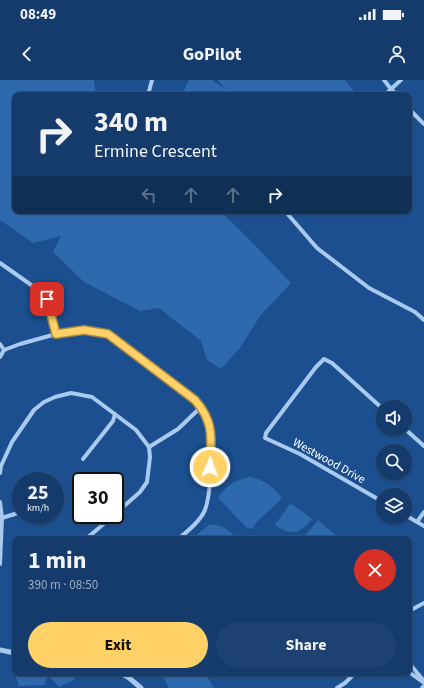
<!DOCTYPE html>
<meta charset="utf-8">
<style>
body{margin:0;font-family:"Source Sans 3",sans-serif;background:#1d4271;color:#f1f3f6;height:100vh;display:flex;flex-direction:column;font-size:15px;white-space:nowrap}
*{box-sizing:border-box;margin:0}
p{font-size:13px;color:#9dadc1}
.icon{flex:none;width:22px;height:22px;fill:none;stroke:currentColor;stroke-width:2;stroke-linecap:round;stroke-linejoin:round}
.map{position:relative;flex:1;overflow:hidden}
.panel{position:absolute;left:12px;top:456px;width:400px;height:140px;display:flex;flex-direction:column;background:#143b6b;border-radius:8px;box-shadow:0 1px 3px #0004,0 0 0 1px #33557e}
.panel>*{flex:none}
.guide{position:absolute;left:12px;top:12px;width:400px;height:122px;border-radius:8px;box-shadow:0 1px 3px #0004,0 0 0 1px #33557e;background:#143b6b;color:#f1f3f6;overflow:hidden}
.fabs{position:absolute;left:376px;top:320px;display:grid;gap:8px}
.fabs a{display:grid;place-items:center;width:36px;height:36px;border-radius:50%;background:#143b6b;box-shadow:0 1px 3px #0004,0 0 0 1px #33557e;font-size:20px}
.speed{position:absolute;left:12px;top:392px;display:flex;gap:8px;font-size:20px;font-weight:700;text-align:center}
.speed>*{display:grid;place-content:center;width:52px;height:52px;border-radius:50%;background:#143b6b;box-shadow:0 1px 3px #0004,0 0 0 1px #33557e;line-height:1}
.speed small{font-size:10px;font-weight:400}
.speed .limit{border:2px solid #111;border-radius:6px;background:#fff;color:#111}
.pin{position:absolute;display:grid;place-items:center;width:34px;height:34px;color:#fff;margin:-17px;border-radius:8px;box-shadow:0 2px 6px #0006}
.me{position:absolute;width:44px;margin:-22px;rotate:2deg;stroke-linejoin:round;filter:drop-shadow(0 0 3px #0008)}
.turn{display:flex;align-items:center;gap:14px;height:84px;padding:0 16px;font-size:18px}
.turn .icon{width:52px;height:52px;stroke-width:2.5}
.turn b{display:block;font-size:28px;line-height:34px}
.lanes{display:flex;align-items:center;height:38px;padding:0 16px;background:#0003;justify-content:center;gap:20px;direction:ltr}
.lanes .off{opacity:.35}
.round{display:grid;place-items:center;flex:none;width:42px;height:42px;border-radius:21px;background:#1d4271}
.overview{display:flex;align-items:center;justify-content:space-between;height:68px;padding:0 16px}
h1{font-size:24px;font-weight:700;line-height:30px}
.primary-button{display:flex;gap:8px;margin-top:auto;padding:8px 16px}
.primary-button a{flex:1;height:46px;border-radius:24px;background:#ffd166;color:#111;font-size:16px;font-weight:700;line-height:46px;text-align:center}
.primary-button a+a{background:#1d4271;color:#f1f3f6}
.status{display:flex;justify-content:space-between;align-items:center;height:28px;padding:0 20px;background:#143b6b;direction:ltr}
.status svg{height:11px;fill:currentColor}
header{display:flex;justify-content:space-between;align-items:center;height:52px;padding:0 16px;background:#143b6b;font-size:18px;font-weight:700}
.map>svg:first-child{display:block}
</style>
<div class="status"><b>08:49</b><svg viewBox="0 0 49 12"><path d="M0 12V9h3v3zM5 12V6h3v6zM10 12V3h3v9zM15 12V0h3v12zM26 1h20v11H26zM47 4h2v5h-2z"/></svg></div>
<header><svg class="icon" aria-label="back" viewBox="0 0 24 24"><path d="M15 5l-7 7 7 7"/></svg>GoPilot<svg class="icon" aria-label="person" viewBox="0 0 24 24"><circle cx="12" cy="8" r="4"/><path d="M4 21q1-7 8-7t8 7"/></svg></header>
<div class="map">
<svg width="424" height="608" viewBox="0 0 424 608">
<rect width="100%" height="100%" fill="#1b4f8f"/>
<g fill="#2e69ad">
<polygon points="0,0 94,0 96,15 15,15 15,131 220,131 247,157 291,203 260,236 240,268 221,289 207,280 201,261 159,228 140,231 84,202 53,172 61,156 33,163 0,140"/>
<polygon points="189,0 212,0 225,9 218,0 345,0 357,15 182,15"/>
<path d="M250,397C264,400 273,406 282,418L256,443L252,449L247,448L218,418C226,405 236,400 250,397Z"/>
<path d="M292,424L312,439C300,454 291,456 275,445L289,425Z"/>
<polygon points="318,440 340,459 302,459"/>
<path d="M209,445C220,443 229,450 236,458L191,459Z"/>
<polygon points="11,582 15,583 15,593 69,593 75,594 74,600 59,607 48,595 44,605 19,606"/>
<polygon points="169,593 205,593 214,608 169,608 163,596"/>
</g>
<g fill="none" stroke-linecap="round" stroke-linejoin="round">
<g stroke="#a9c9ee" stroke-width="4">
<polyline points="384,0 391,9 401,0"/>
<polyline points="148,15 152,0"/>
<polyline points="385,15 391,9 397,15"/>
<polyline points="409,29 424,44"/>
<polyline points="285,131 317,168 369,208 415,232 424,240"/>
<polyline points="0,183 44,214 47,219 56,254"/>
<polyline points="0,264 4,270"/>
<path d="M0,277L4,270L20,264L56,254L84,250L108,254L195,320C201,327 208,335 210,344C214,360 211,418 204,432C199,442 187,452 178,459"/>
<polyline points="383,329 332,283 324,279 316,287 266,353 265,358 300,374 383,422"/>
<polyline points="405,349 424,366"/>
<polyline points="149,367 178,349 201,327"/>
<polyline points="83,379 113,341 115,334"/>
<polyline points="0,393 1,386 12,362 34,330 44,322 55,317 71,313 92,317 136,350 149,367 150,377 147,402 140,412 115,434"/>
<polyline points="0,422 2,438 0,484"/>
<polyline points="405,435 424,446"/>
<polyline points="2,438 21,432"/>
<polyline points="417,442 424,432"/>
<polyline points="86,459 114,435"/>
<polyline points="409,531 424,523"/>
<polyline points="409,583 424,601"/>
<polyline points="409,592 424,603"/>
<polyline points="337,608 345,603 355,593"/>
<polyline points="422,608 424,606"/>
</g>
<g stroke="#a9c9ee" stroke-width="5">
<polyline points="0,570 15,573"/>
<polyline points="119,593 128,597 141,608"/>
</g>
</g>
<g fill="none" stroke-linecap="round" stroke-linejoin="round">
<g stroke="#a68842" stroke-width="10">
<path id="route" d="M47,219L56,254L84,250L108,254L195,320C215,343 211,359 210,387"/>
</g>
<use href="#route" stroke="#ffd166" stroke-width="7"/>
</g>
<g text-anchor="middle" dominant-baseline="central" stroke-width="4" stroke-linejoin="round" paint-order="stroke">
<g font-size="12" fill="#fff" stroke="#1b4f8f">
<text transform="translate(329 381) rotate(29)">Westwood Drive</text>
</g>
</g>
</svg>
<div class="fabs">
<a><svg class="icon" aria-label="sound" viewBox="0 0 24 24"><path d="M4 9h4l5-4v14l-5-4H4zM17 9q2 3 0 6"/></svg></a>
<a><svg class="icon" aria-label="search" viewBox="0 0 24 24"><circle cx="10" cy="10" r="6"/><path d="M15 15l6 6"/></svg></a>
<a><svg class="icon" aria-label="layers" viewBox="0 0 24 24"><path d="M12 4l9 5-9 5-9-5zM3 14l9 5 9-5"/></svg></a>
</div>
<div class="speed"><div>25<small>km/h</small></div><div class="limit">30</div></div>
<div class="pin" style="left:47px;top:219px;background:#d93025"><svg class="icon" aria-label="arrive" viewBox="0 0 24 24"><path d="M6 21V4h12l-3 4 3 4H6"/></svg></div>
<svg class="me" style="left:210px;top:387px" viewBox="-20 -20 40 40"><circle r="17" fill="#ffd166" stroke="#fff" stroke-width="3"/><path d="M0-11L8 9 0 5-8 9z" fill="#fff"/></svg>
<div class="guide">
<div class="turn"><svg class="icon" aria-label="right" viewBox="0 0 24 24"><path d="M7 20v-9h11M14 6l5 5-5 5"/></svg><div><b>340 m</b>Ermine Crescent</div></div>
<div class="lanes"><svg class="icon off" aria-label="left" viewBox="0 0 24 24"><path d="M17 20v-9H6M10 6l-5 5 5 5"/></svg><svg class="icon off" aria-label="ahead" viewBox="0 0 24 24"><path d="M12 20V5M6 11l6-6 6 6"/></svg><svg class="icon off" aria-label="ahead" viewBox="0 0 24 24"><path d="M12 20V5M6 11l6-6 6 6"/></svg><svg class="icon" aria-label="right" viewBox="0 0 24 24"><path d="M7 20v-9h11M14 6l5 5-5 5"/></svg></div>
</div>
<section class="panel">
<div class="overview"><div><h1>1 min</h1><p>390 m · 08:50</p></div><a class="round" style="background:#d93025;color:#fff"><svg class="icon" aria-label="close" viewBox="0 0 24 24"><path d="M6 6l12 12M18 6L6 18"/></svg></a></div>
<div class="primary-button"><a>Exit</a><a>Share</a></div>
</section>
</div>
